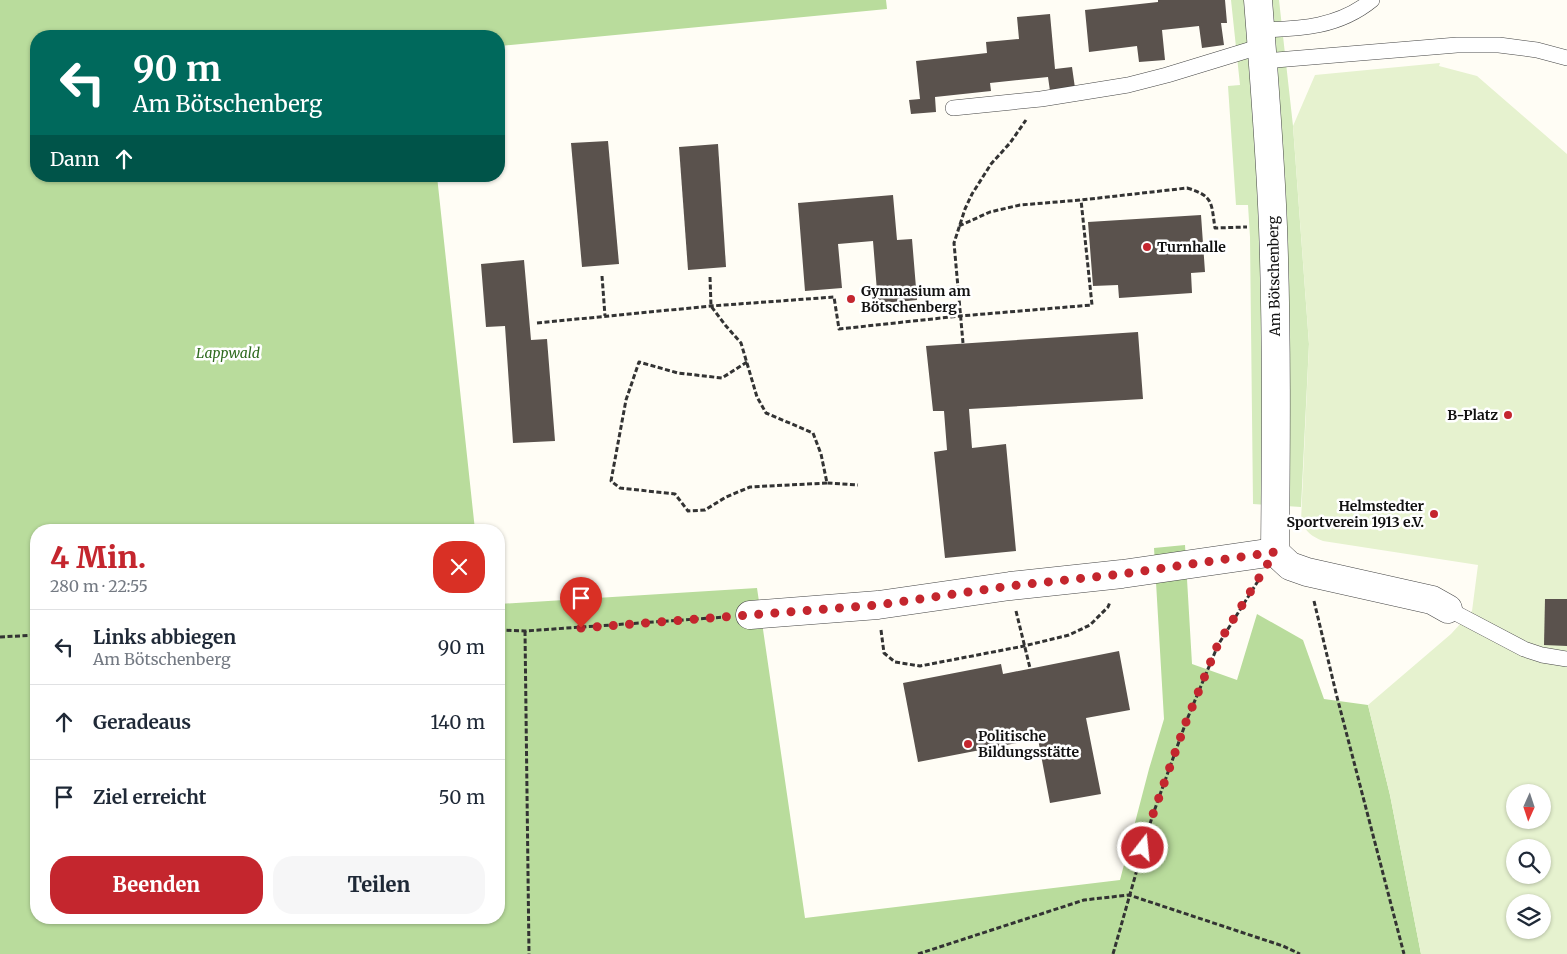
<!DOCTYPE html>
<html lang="de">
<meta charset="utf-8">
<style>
body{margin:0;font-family:Merriweather,serif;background:#f6f6f7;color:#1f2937;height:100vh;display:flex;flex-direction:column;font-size:19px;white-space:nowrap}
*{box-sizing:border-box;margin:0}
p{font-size:16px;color:#747a83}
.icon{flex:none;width:28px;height:28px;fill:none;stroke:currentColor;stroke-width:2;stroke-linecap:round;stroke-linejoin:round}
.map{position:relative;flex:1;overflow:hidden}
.side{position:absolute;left:30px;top:524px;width:475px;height:400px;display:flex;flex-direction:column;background:#fff;border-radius:20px;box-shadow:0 1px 4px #0004}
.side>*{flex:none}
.hud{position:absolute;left:30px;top:30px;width:475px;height:152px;border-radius:20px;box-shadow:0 1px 4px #0004;background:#00695c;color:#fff;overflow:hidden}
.needle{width:32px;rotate:183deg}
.fabs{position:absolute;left:1506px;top:784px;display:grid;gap:10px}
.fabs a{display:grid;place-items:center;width:45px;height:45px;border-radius:50%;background:#fff;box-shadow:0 1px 4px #0004;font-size:25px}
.pin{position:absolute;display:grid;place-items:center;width:42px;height:42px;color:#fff;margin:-51px -21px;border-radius:50% 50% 50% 0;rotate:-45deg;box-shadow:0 0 5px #0007}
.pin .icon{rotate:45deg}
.me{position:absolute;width:55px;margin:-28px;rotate:16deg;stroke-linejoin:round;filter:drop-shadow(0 0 4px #0008)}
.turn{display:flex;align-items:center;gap:18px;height:105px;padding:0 20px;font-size:22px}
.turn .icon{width:65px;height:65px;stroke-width:2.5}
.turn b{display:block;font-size:35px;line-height:42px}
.then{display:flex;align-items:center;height:48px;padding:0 20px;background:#0003;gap:10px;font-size:19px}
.round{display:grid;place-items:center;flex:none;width:52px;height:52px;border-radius:20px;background:#f6f6f7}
.headline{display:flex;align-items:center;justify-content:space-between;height:85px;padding:0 20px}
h1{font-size:30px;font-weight:800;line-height:38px;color:#c4262e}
.button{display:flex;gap:10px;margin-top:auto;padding:10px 20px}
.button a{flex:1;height:58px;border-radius:20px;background:#c4262e;color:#fff;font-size:20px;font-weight:800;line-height:58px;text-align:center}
.button a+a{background:#f6f6f7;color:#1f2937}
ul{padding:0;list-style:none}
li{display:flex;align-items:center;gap:15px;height:75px;padding:0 20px;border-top:1px solid #e0e1e3}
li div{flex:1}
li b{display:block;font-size:19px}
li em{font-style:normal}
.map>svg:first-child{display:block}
</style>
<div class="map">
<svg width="1567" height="954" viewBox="0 0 1567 954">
<rect width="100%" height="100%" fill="#fffdf5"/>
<polygon fill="#d5ebbd" points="1231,0 1279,0 1293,126 1309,344 1301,507 1253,504 1250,237 1248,205 1236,205 1228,86 1240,85"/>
<polygon fill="#b9dc9c" points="0,0 886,0 887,9 499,46 499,36 36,36 36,176 437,176 475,530 36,530 36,918 499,918 499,604 757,588 805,918 1120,880 1149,769 1164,719 1154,548 1185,545 1192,664 1237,680 1257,614 1303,640 1324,699 1368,705 1390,795 1421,954 0,954"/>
<path fill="#e6f2cf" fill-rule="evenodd" d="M1440,63L1439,66L1477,76L1567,154V954H1421L1390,795L1368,705L1451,634L1472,611L1478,565L1323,541C1311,536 1306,532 1301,521L1309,344L1293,126L1315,75ZM1515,792H1542V820H1515ZM1515,848H1542V875H1515ZM1515,902H1542V930H1515Z"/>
<g fill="#5a524d">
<polygon points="1158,0 1225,0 1227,23 1221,23 1224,45 1202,48 1199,26 1162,30 1165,60 1139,62 1137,46 1089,52 1085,10 1158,2"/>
<polygon points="1050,14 1055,69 1072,67 1075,88 1050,91 1048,77 990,83 991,91 935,97 936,112 911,114 909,100 920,99 916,61 987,53 986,42 1019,39 1017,17"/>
<polygon points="608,141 619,264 582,267 571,143"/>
<polygon points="718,144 726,267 688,270 679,147"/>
<polygon points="893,195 897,240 912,239 917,300 878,304 873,241 838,244 842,288 805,291 798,203"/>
<polygon points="1201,215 1205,272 1191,273 1192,293 1119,298 1118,285 1093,286 1088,222"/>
<polygon points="524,260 531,340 547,339 555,441 513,443 505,326 486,327 481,264"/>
<polygon points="1138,332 1143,399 969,409 972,448 1006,444 1016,551 945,558 934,452 947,450 944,411 933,411 926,346"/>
<polygon points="1545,599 1567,599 1567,646 1544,645"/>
<polygon points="1119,651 1130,710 1086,718 1101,794 1050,803 1038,739 918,762 903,683 1001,664 1003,674"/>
</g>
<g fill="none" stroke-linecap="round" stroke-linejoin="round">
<g stroke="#444" stroke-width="16">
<g id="service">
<path d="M1261,30C1301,29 1339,27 1372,0"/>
<polyline points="1263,61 1457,45 1499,45 1537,50 1567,58"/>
<polyline points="953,108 1041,99 1128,85 1167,75 1262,46"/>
<polyline points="1448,609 1524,649 1542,655 1567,659"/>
</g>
</g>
<g stroke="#444" stroke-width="29">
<g id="minor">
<path d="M1258,0C1264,75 1270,151 1273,227C1277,335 1276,444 1275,552L1290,566L1307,572L1432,600L1448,609"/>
<polyline points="750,615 878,605 1010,586 1122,574 1275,552"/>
</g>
</g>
<g stroke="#333" stroke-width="3" stroke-dasharray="5 2.5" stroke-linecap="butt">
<path d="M959,226L990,212L1020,205L1081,200L1187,188C1214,196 1211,203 1215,228L1247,227"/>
<polyline points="602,276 605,316"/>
<polyline points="710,277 711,306 726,326 741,343 757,397 766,413 813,433 821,454 827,483 858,485"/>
<polyline points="537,323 711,306 834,297 839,329 960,316 1092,305 1081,200"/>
<polyline points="963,343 954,243 965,209 972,194 991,164 1010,143 1026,120"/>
<polyline points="747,362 722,378 678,373 639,362 626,400 611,481 620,488 675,494 688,511 705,510 726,497 750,487 827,483"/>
<polyline points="1314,601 1337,697 1404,954"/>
<polyline points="1016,611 1030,668"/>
<polyline points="499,630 525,631 725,617"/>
<polyline points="881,630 884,653 895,662 920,666 1024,646 1069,635 1090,625 1108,607 1110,602"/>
<polyline points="525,631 529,954"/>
<polyline points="0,637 36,635"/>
<polyline points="918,954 1084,900 1129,895 1283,946 1300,954"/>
<polyline points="1113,954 1152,817 1186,722 1218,645 1258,581"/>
</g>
<use href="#service" stroke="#fff" stroke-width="15"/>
<use href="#minor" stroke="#fff" stroke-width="28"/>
</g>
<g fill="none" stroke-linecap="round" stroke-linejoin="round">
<polyline stroke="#c4262e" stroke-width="9" stroke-dasharray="0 16.2" points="581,628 878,605 1010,586 1122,574 1275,552 1218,644 1186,722 1152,817 1143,848"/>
</g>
<g fill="#c4262e" stroke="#fff" stroke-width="2">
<circle cx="1147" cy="247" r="5"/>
<circle cx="851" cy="299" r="5"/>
<circle cx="1508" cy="415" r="5"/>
<circle cx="1434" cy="514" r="5"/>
<circle cx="968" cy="744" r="5"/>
</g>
<g text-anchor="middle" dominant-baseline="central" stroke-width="5" stroke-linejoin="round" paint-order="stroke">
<g font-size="14" font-weight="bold" fill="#111" stroke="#fff" text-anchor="start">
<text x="1157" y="247">Turnhalle</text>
<text x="861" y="291">Gymnasium am<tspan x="861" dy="16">Bötschenberg</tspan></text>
<text x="1498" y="415" text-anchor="end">B-Platz</text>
<text x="1424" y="506" text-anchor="end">Helmstedter<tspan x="1424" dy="16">Sportverein 1913 e.V.</tspan></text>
<text x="978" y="736">Politische<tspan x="978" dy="16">Bildungsstätte</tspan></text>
</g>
<g font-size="14" fill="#111" stroke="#fff">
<text transform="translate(1274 276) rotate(-91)">Am Bötschenberg</text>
</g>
<g font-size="14" font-style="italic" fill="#2f6b1f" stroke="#fff">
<text x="228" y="353">Lappwald</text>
</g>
</g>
</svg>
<div class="fabs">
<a><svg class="needle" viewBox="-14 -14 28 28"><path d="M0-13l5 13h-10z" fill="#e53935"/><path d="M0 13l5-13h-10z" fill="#747a83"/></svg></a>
<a><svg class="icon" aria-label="search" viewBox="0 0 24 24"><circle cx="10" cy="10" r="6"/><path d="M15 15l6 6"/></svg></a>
<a><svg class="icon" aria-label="layers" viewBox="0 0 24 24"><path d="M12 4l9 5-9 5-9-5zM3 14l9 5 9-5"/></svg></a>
</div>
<div class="pin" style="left:581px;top:628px;background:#d93025"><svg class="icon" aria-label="arrive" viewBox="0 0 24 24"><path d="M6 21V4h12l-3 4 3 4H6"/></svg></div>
<svg class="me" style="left:1143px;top:848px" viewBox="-20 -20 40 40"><circle r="17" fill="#c4262e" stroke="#fff" stroke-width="3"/><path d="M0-11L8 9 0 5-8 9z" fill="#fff"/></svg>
<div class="hud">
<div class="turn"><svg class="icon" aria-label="left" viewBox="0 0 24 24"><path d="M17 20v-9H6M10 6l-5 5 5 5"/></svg><div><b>90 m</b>Am Bötschenberg</div></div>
<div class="then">Dann<svg class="icon" aria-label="ahead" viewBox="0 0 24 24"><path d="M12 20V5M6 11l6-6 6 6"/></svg></div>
</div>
<section class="side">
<div class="headline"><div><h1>4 Min.</h1><p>280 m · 22:55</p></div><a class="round" style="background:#d93025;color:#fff"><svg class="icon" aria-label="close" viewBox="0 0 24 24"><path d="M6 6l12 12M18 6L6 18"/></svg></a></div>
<ul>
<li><svg class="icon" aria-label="left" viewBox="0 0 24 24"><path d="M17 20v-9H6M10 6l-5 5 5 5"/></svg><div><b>Links abbiegen</b><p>Am Bötschenberg</p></div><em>90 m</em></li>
<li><svg class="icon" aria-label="ahead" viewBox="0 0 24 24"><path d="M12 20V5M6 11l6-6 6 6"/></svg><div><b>Geradeaus</b></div><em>140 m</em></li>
<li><svg class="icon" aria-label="arrive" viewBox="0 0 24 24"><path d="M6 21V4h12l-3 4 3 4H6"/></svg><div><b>Ziel erreicht</b></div><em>50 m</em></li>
</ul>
<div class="button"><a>Beenden</a><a>Teilen</a></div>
</section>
</div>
